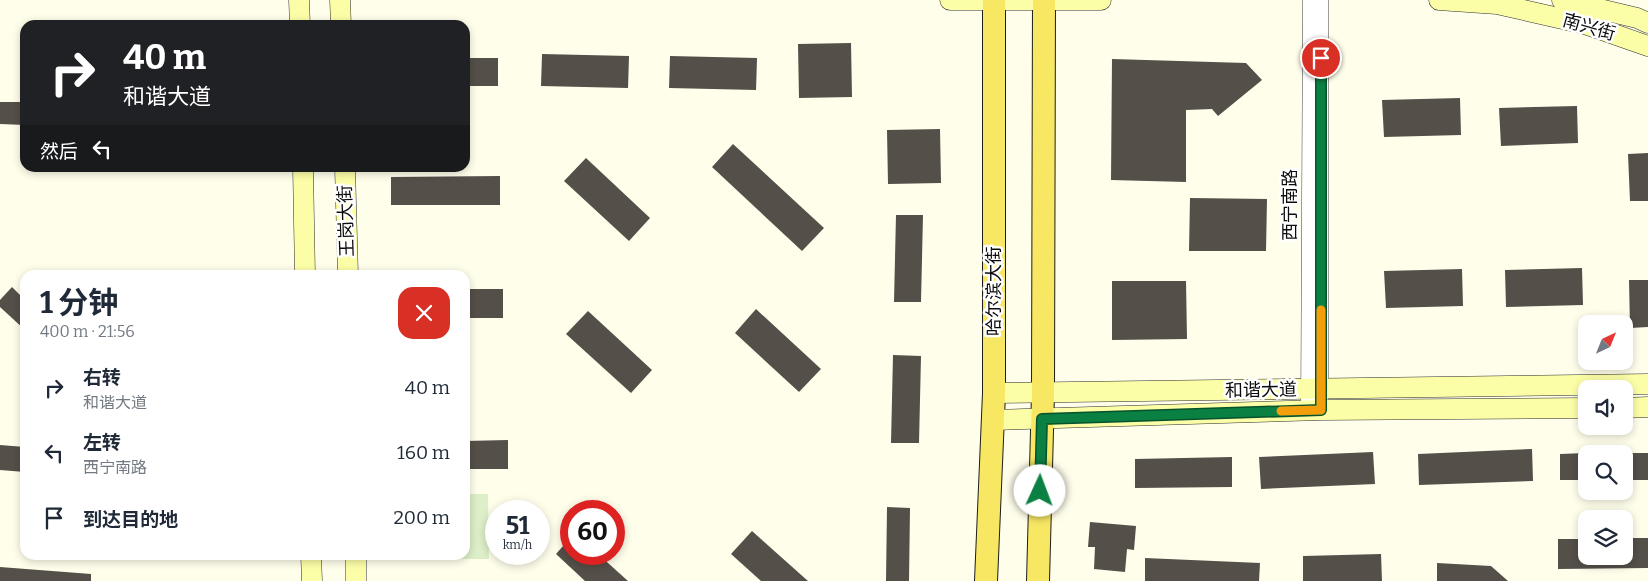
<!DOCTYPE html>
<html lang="zh">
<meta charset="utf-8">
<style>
body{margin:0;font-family:Bitter,"Noto Sans SC",serif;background:#f6f6f7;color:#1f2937;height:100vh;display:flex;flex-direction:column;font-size:19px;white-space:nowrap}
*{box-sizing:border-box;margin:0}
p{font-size:16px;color:#747a83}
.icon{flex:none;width:28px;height:28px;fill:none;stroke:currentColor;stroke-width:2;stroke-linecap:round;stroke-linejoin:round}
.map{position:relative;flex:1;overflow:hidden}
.details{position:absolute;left:20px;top:270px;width:450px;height:290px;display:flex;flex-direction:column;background:#fff;border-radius:15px;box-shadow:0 2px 8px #0003}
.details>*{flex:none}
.top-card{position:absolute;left:20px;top:20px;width:450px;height:152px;border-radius:15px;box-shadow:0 2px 8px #0003;background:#202124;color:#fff;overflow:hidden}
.needle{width:32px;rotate:43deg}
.fabs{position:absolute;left:1578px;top:315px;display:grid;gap:10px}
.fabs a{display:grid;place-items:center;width:55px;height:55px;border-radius:10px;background:#fff;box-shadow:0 2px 8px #0003;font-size:25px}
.speed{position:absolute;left:485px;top:500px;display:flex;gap:10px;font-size:25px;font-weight:700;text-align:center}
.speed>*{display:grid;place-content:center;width:65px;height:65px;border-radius:50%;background:#fff;box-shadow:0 2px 8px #0003;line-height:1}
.speed small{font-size:12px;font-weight:400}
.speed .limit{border:8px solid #d22;background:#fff;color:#111}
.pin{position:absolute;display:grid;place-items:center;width:42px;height:42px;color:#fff;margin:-21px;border:2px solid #fff;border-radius:50%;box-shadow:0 1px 5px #0007}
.me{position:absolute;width:55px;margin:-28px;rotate:2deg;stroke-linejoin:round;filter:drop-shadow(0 0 4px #0008)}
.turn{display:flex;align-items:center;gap:18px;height:105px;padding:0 20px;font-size:22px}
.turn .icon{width:65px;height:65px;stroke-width:2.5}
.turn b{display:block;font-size:35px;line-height:42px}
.then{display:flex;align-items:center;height:48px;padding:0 20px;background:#0003;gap:10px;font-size:19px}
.round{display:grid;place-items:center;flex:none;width:52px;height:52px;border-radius:15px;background:#f6f6f7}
.summary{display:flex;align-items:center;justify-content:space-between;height:85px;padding:0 20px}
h1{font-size:30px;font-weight:700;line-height:38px}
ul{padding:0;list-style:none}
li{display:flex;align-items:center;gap:15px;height:65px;padding:0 20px}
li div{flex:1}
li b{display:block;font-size:19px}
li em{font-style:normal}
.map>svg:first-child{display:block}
</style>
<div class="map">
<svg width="1648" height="581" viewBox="0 0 1648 581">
<rect width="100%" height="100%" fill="#fffeeb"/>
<polygon fill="#dcefc8" points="465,494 488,494 489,559 454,559 454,555 465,555"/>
<g fill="#544f48">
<polygon points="851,43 852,97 799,98 798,44"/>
<polygon points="542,54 629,56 628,88 541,86"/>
<polygon points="670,56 757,58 756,90 669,88"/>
<rect x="465" y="58" width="33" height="28"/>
<polygon points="1112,59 1246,63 1262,80 1218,116 1212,109 1186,110 1186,182 1111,180"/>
<polygon points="1460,98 1461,135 1384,137 1382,100"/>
<polygon points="0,102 25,102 25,125 0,124"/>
<polygon points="1577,106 1578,143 1501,146 1499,108"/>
<polygon points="940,129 941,183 888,184 887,130"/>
<polygon points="733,144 824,228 802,251 712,167"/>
<polygon points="1648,153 1648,201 1630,201 1628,154"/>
<polygon points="586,158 650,218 629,241 564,181"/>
<polygon points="500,176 500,205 391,205 391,177"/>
<polygon points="1190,198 1267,199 1266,251 1189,251"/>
<polygon points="896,215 923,215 921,302 894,302"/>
<polygon points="1582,268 1583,305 1506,307 1505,270"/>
<polygon points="1462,269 1463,306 1386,308 1384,271"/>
<polygon points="1629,280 1648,280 1648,327 1630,328"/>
<polygon points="1112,281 1186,281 1187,339 1112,340"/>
<polygon points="12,287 25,300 25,330 0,307 0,300"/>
<rect x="465" y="289" width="38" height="29"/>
<polygon points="756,309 821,369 799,392 735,333"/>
<polygon points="588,311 652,370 631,393 566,334"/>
<polygon points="893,355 921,356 919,443 891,443"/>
<polygon points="508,440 508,469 465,469 465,441"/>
<polygon points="0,445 25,447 25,472 0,470"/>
<polygon points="1532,449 1533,481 1419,485 1418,454"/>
<polygon points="1373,452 1375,484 1261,489 1259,457"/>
<polygon points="1586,453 1586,480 1560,480 1560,454"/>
<rect x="1624" y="453" width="24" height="27"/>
<polygon points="1232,457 1232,487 1135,488 1135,459"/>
<polygon points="887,507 910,508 909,581 886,581"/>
<polygon points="1090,522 1136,526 1134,550 1127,549 1125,572 1094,569 1095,547 1088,547"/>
<polygon points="752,531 808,581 761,581 731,554"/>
<polygon points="571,537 571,554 598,554 628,581 585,581 556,554"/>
<polygon points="1624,538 1648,538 1648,568 1558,569 1558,539 1586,539 1586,556 1624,556"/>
<polygon points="1381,554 1382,581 1303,581 1303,556"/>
<polygon points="1145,558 1260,563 1259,581 1145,581"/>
<polygon points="1437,563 1491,566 1508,581 1437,581"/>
<polygon points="0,567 91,574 91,581 0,581"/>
</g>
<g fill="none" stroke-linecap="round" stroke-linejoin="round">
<g stroke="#3f3f3f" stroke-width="15">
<g id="street">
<polyline points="1321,397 1321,0"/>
<polyline points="1308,411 1310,0"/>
</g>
</g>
<g stroke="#2e2e2e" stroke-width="21">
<g id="secondary">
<polyline points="299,0 300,25"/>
<polyline points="340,0 341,25"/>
<polyline points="950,0 1101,0"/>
<polyline points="1439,0 1497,4 1585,24 1648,46"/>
<polyline points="1562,0 1637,18 1648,23"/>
<polyline points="303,168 305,275"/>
<polyline points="345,168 348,275"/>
<polyline points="994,393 1648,384"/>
<polyline points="1624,408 1648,407"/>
<polyline points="992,420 1321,410 1586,408"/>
<polyline points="311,555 312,581"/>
<polyline points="356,555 356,581"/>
</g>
</g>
<g stroke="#1d1d1d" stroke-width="24">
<g id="primary">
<polyline points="986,581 994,393 994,0"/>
<polyline points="1038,581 1043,393 1044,0"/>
</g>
</g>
<use href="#street" stroke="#fff" stroke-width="14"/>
<use href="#secondary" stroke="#fcfea7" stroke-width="20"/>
<use href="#primary" stroke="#f7e763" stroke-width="22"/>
</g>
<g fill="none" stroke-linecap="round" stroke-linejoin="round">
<g stroke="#07532c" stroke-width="12">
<polyline id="route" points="1040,491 1042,419 1321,410 1321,58"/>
</g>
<use href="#route" stroke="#0b8043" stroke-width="9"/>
<polyline stroke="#f59e0b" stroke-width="9" points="1281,411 1321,410 1321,310"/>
</g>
<g text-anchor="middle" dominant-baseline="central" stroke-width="5" stroke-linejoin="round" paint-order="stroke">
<g font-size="18" fill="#0c0c0c" stroke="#fff">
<text transform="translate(1589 27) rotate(16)">南兴街</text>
<text transform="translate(1290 205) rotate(-90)">西宁南路</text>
<text transform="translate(346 221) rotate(-92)">王岗大街</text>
<text transform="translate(994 291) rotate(-90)">哈尔滨大街</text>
<text transform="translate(1261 390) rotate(-1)">和谐大道</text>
</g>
</g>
</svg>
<div class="fabs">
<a><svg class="needle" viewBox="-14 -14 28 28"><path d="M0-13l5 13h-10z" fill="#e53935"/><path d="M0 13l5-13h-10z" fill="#747a83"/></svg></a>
<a><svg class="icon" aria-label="sound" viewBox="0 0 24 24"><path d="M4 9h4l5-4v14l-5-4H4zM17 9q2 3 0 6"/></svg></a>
<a><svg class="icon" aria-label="search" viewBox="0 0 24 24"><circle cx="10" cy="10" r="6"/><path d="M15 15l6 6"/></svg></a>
<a><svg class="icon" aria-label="layers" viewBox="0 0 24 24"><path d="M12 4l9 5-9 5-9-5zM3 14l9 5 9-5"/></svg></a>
</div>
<div class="speed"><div>51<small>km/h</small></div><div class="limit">60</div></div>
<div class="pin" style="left:1321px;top:58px;background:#d93025"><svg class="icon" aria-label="arrive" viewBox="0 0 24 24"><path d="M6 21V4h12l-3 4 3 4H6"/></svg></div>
<svg class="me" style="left:1040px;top:491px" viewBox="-20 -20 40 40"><circle r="19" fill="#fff"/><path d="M0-13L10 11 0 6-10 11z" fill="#0b8043"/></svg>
<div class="top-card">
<div class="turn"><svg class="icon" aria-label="right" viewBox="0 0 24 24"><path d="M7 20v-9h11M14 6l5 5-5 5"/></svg><div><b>40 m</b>和谐大道</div></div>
<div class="then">然后<svg class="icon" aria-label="left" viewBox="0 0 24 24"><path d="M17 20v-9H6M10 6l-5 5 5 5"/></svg></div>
</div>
<section class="details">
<div class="summary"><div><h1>1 分钟</h1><p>400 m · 21:56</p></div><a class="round" style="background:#d93025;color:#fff"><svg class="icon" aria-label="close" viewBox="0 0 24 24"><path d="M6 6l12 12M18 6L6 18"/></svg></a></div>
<ul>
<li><svg class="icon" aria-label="right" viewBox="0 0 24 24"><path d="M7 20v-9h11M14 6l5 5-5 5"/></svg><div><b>右转</b><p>和谐大道</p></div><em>40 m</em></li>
<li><svg class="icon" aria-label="left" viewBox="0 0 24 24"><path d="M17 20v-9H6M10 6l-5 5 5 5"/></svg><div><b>左转</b><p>西宁南路</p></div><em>160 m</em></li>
<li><svg class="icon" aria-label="arrive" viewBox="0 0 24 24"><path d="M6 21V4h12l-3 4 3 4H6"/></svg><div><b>到达目的地</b></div><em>200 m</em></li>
</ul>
</section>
</div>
